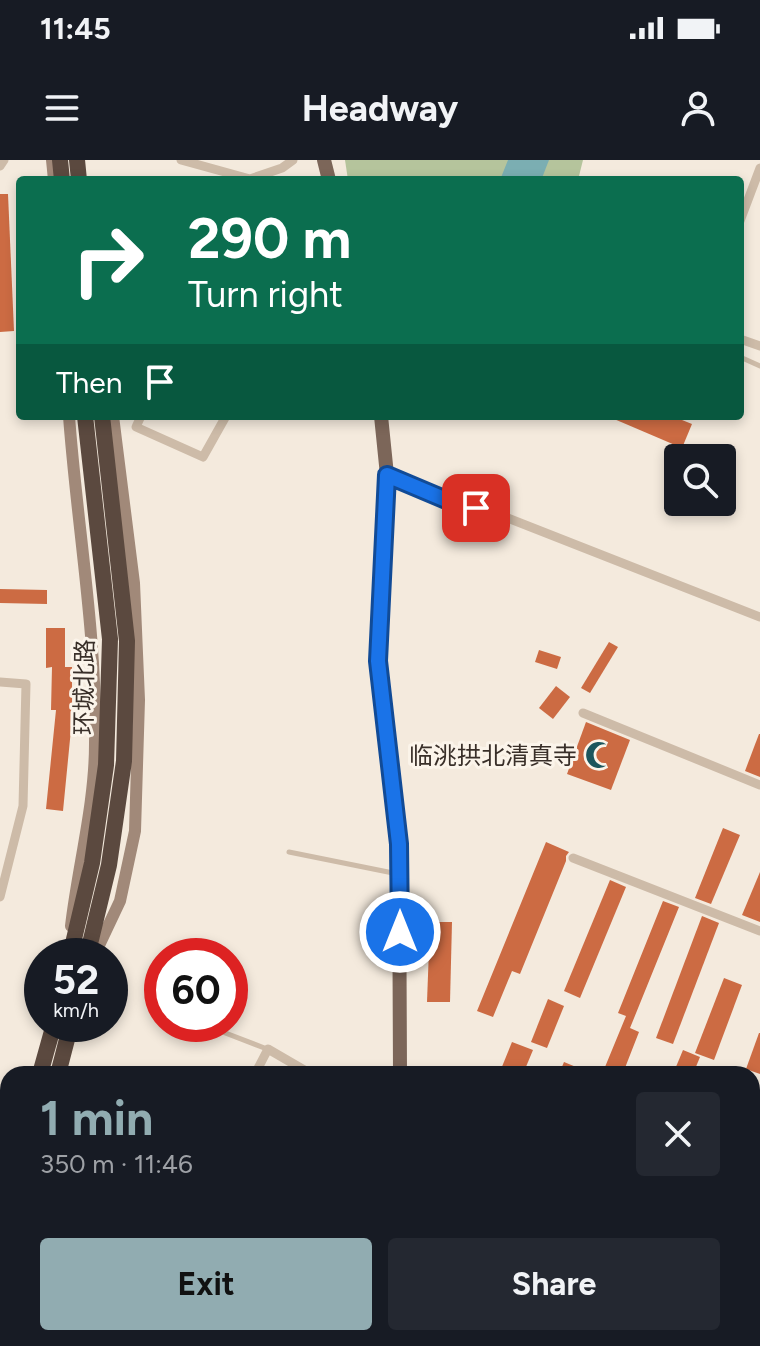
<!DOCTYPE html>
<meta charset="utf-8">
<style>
body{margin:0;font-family:Figtree,"Noto Sans SC",sans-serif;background:#242831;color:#f1f3f6;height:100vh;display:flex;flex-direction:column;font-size:30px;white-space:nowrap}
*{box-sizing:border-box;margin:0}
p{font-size:26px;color:#9ea1a6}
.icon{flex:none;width:44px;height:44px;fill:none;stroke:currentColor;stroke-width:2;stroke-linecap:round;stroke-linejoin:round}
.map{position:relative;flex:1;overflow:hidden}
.sheet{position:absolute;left:0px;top:906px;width:760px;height:280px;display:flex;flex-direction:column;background:#171b24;border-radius:24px 24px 0 0;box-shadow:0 4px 12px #0003}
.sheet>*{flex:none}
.hud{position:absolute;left:16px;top:16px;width:728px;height:244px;border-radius:8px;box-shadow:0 4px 12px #0003;background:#0b6e4f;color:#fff;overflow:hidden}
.tools{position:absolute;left:664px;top:284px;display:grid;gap:16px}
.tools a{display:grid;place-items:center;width:72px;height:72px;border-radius:8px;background:#171b24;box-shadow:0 4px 12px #0003;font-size:40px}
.speed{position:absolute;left:24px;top:778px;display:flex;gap:16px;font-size:40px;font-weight:700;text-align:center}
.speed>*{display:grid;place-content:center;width:104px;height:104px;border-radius:50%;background:#171b24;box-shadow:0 4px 12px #0003;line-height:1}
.speed small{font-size:20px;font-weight:400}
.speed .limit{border:12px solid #d22;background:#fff;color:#111}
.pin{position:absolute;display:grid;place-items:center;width:68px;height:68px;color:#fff;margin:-34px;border-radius:16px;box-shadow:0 4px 12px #0006}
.me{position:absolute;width:88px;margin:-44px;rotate:0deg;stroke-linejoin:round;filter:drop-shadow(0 0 6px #0008)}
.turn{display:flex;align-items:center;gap:28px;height:168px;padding:0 40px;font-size:36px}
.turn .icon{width:104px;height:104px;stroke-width:2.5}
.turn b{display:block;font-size:56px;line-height:68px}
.then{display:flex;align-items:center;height:76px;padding:0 40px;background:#0003;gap:16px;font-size:30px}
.round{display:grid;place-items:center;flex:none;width:84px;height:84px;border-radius:8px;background:#242831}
.head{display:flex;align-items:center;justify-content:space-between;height:136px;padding:0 40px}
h1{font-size:48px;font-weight:700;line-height:60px;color:#91acb1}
.action{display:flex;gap:16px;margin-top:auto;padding:16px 40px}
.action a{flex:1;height:92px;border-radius:8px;background:#91acb1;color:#111;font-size:32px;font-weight:700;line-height:92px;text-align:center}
.action a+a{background:#242831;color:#f1f3f6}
.status{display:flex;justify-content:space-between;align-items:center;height:56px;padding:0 40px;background:#171b24;direction:ltr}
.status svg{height:22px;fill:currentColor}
header{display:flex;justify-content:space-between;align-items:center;height:104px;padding:0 40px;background:#171b24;font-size:36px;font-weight:700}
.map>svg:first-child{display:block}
</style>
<div class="status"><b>11:45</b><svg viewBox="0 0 49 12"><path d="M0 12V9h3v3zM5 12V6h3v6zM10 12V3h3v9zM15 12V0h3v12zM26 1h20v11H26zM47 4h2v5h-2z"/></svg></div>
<header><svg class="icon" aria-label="menu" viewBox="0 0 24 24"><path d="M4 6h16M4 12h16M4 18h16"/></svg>Headway<svg class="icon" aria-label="person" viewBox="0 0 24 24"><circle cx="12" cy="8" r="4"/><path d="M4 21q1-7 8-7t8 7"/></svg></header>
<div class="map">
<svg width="760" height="1186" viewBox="0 0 760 1186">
<rect width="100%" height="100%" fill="#f4eadd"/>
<polygon fill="#b5c49c" points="345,0 583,0 578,20 348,20"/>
<polygon fill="#7baeb2" points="508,0 549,0 542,18 539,20 500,20"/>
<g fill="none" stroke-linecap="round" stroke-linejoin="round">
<polyline stroke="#7baeb2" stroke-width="3" points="333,1186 335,1178"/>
</g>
<g fill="#cc6b43">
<polygon points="0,34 8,34 14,171 0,172"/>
<polygon points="607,256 672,256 692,264 682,288"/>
<polygon points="0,429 47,430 47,444 0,443"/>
<polygon points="46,468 65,468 65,507 72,507 72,559 63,651 46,649 56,550 51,550 52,507 46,508"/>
<polygon points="609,482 618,487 590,533 581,528"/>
<polygon points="539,490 561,497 557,509 535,502"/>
<polygon points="556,526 570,537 553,559 539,548"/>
<polygon points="586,562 630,580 611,630 567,614"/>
<polygon points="759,574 760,574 760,617 745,611"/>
<polygon points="723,668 740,675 711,744 695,738"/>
<polygon points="546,682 569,692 566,696 566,701 520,814 512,811 493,857 477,851"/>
<polygon points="760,712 760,762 742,755"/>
<polygon points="610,720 626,727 580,838 564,831"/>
<polygon points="663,741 679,747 630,868 639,872 623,913 605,907 626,856 618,853"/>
<polygon points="702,756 719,763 673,884 656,878"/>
<polygon points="430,762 452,762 450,842 427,842"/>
<polygon points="724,818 742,825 714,900 695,893"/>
<polygon points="548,839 564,846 547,888 531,882"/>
<polygon points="759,873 760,873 760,914 746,909"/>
<polygon points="512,882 533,890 523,914 499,914"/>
<polygon points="683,890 700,897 693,914 673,914"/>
<polygon points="564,902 593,914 559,914"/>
<polygon points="759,985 760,1091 755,1102 752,1102 752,1004"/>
<polygon points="470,1178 496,1178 492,1186 466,1186"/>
<polygon points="655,1178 675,1178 671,1186 651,1186"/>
<polygon points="720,1178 740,1178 736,1186 716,1186"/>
</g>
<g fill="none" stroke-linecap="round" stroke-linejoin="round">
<g stroke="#cdbba8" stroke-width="5">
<polyline points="740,197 760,206"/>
<polyline points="289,692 398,714"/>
<polyline points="202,864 267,889"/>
</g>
<g stroke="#cdbba8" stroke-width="9">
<polyline points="181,0 250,19 282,8 293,0"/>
<polyline points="0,6 4,0"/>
<polyline points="740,61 760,8"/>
<polyline points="740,179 760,186"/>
<polyline points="141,256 136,267 203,297 226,256"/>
<polyline points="387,315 451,342 500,355 760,457"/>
<polyline points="0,522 26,524 23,646 0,737"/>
<polyline points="583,553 760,625"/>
<polyline points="573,698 760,771"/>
<polyline points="255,914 268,889 311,914"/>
<polyline points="752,1109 760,1112"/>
<polyline points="0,1153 8,1155"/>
<polyline points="145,1178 191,1186"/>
<polyline points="615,1178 631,1186"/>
<polyline points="561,1186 565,1178"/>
</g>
<g stroke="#a18979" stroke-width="12">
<polyline points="52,0 54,20"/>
<path d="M69,256C77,366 97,474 95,584C95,644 78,706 71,766"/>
<polyline points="94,796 120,741 135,671 139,540 134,423 113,256"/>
</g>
<g stroke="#7c6659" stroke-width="14">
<polyline points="324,0 329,20"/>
<polyline points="381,256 387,315 378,501 399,684 400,914"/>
<polyline points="402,1178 402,1186"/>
</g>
<g stroke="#5b493f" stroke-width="16">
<polyline points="60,0 62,20"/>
<polyline points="77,0 79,20"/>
<polyline points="70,796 92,703 106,605 110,479 85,256"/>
<polyline points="87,796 109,705 124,601 127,481 102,256"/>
<polyline points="40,914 54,864"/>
<polyline points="58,914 71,864"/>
<polyline points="0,1004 8,981"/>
<polyline points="0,1055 8,1027"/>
<polyline points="0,1102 8,1076"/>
<polyline points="0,1173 8,1167"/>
</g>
</g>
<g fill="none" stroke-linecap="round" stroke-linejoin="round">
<g stroke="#114b97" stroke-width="20">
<polyline id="route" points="400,772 399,684 378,501 387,315 451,342 476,348"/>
</g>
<use href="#route" stroke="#1a73e8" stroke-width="14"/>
</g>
<defs>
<g id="mosque-bare" transform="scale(2.16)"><path d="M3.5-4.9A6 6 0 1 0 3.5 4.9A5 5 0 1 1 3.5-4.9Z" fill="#1c565d" stroke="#fbf4ea" stroke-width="2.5" paint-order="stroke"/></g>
</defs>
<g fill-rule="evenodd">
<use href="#mosque-bare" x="599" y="595"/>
</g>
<g text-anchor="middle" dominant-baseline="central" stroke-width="6" stroke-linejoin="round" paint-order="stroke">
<g font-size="24" fill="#392f29" stroke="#fbf4ea">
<text transform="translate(84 527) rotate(-89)">环城北路</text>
</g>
<g font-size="24" fill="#392f29" stroke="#fbf4ea" text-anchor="end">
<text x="577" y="595">临洮拱北清真寺</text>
</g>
</g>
</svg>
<div class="tools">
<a><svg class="icon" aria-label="search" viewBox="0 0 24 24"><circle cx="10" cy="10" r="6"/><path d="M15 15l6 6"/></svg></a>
</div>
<div class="speed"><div>52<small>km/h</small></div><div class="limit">60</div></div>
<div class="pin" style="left:476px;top:348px;background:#d93025"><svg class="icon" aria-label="arrive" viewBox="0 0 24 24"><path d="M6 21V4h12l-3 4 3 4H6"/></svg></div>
<svg class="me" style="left:400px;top:772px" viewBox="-20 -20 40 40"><circle r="17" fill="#1a73e8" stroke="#fff" stroke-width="3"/><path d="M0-11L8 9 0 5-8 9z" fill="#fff"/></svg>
<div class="hud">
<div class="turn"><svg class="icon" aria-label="right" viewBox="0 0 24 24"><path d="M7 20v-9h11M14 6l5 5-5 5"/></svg><div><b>290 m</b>Turn right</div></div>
<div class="then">Then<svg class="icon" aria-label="arrive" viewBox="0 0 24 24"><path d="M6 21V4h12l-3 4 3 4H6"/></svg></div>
</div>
<section class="sheet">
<div class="head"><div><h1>1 min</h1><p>350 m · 11:46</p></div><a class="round"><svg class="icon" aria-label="close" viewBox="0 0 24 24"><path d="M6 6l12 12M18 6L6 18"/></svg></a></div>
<div class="action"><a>Exit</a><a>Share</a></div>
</section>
</div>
